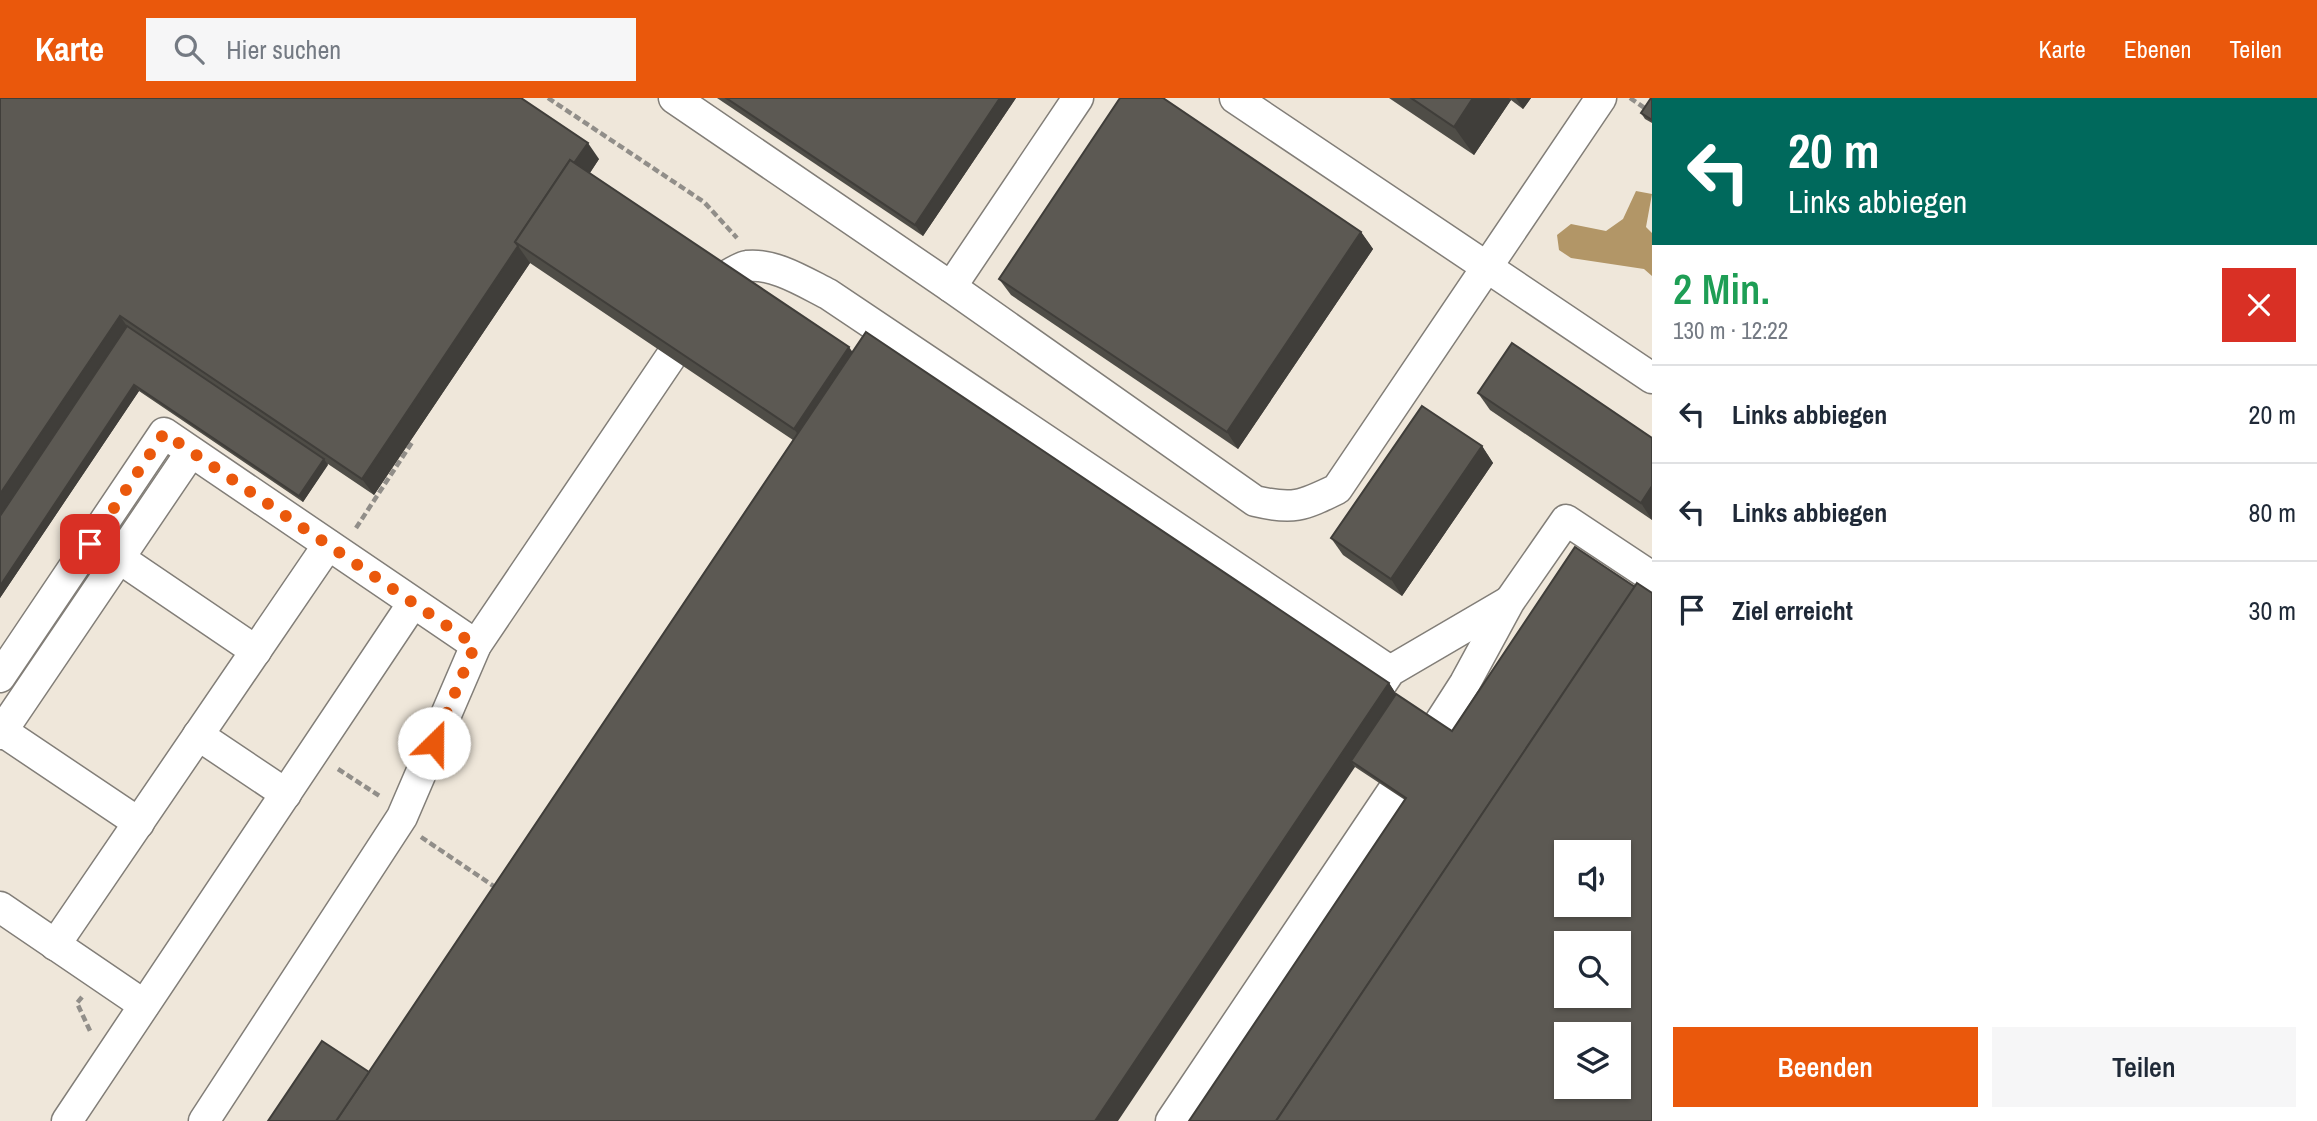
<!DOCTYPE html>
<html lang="de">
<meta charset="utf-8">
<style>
body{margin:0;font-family:"Archivo Narrow",sans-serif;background:#f6f6f7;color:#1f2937;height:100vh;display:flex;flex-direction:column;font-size:26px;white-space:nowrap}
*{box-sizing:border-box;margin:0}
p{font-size:23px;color:#747a83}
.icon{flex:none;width:38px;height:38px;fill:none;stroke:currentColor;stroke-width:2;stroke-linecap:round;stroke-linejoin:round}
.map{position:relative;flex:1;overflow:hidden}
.details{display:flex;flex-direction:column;background:#fff;width:665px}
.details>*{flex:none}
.guide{background:#00695c;color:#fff;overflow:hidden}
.tools{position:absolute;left:1554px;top:742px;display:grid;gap:14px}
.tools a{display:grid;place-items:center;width:77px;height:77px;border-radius:0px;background:#fff;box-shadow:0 2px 5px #0004;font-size:35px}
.pin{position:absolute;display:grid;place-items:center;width:60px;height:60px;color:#fff;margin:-30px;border-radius:14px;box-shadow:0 4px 10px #0006}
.me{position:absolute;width:77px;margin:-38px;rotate:23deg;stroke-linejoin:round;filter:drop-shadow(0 0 5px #0008)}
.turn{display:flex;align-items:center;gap:24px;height:147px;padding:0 21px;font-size:32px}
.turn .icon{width:91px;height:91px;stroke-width:2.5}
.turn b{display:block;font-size:49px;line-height:60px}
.round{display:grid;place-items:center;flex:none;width:74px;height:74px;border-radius:0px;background:#f6f6f7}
.head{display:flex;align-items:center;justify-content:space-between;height:119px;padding:0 21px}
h1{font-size:42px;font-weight:600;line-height:52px;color:#1e9e55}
.primary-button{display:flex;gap:14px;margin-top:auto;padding:14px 21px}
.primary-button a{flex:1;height:80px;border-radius:0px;background:#ea580c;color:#fff;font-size:28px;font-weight:600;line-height:80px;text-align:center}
.primary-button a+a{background:#f6f6f7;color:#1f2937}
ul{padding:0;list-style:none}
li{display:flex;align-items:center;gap:21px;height:98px;padding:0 21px;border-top:2px solid #e0e1e3}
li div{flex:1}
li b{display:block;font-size:26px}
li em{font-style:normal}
header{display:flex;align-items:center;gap:42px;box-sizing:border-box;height:98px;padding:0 35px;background:#ea580c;color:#fff}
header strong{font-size:33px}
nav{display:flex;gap:38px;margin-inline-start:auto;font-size:24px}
.search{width:490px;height:63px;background:#f6f6f7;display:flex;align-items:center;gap:18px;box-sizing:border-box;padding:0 24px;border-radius:0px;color:#747a83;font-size:26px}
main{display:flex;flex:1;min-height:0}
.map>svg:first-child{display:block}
</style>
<header>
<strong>Karte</strong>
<div class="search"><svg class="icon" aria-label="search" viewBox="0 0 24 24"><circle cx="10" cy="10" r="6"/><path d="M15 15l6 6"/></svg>Hier suchen</div>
<nav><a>Karte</a><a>Ebenen</a><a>Teilen</a></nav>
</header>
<main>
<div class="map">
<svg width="1652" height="1023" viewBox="0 0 1652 1023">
<rect width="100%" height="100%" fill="#f7f3ec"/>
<path fill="#efe7da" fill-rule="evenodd" d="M0,0H1652V1023H0ZM1566,754H1619V807H1566ZM1566,845H1619V898H1566ZM1566,936H1619V989H1566Z"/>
<polygon fill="#b29667" points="1636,93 1652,96 1646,129 1652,135 1652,178 1644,171 1571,160 1559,152 1557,137 1571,126 1606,133 1623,121"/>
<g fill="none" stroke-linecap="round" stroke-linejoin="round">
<g stroke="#827e78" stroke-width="33">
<g id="minor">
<path d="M674,0L951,189L1255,403C1293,412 1302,408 1337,391L1601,0"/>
<polyline points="1235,0 1652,280"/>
<path d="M726,178C733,175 740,169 747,168C774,165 804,184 828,196L1390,573"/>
<polyline points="951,189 1078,0"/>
<polyline points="119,460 256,553"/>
<polyline points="0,579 164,335 476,547"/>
<polyline points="1380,588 1390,573 1508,504"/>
<polyline points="1438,627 1465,585 1509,504 1566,422 1652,479"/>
<polyline points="2,633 139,725"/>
<polyline points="0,636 191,354"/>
<polyline points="198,637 286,696"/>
<polyline points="0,809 144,907"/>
<polyline points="55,847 328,447"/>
<polyline points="67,1023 413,505"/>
<polyline points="204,1023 402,719 476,547 670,260"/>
<polyline points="1171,1023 1392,694"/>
</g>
</g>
<g stroke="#918e89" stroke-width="4.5" stroke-dasharray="7 3.5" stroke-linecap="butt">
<polyline points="548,0 704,104 737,140"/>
<polyline points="1630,0 1646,11 1652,3"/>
<polyline points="356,430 413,343"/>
<polyline points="338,671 381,699"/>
<polyline points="421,739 498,791"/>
<polyline points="82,899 77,905 91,935"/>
</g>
<use href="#minor" stroke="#fff" stroke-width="30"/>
</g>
<g fill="#4f4d47">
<polygon points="0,0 599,61 590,75 852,254 1389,585 1396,596 1452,633 1635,489 1652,495 1405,702 1355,669 369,974 793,342 530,165 374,397 328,366 303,404 139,293 0,500"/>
<polygon points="717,0 1016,0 923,138"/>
<polygon points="1389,0 1531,0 1523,11 1511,2 1474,57"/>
<polygon points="1652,0 1652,25 1645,21 1641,15"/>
<polygon points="1361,134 1373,151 1238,351 1011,197 999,181"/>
<polygon points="1478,295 1652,340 1652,422 1490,312"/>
<polygon points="1482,348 1493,365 1402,498 1343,457 1331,440"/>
</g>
<g fill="#403e3a">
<polygon points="1000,0 1016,0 923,138 915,127"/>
<polygon points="1473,0 1509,0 1511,2 1474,57 1454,29"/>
<polygon points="1516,0 1531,0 1523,11"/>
<polygon points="588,45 599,61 535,157 519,147"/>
<polygon points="1361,134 1373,151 1238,351 1227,334"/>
<polygon points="518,148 530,165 374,397 362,381"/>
<polygon points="120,218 131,234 0,430 0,396"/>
<polygon points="849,249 864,270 809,352 794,331"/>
<polygon points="134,287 139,293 0,500 0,488"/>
<polygon points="1482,348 1493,365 1402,498 1391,481"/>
<polygon points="324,361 328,367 303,404 299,398"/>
<polygon points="1652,388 1652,422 1641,405"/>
<polygon points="1389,585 1400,602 1351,663 1355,669 1118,1023 1095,1023"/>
</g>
<g fill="#5c5953" stroke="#403e3a" stroke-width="2" fill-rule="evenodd">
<polygon points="0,0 521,0 588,45 574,65 570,62 515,144 518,148 362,381 120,218 0,396"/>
<polygon points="726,0 1000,0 915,127"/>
<polygon points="1120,0 1163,0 1361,134 1227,334 999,181"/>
<polygon points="1411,0 1473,0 1454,29"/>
<polygon points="1651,0 1652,0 1652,22 1641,15"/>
<polygon points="570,62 849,249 794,331 515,144"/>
<polygon points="127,228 324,361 299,398 134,287 0,488 0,418"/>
<polygon points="866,234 1389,585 1095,1023 336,1023"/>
<polygon points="1512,245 1652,340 1652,388 1641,405 1478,295"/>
<polygon points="1422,308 1482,348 1391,481 1331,440"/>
<polygon points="1575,449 1635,489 1276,1023 1189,1023 1406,700 1351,663 1396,596 1452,633"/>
<path d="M1637,485L1652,495V1023H1276ZM1566,754H1619V807H1566ZM1566,845H1619V898H1566ZM1566,936H1619V989H1566Z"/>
<polygon points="322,943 369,974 336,1023 268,1023"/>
</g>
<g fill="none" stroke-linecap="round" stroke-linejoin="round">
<polyline stroke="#ea580c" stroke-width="12" stroke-dasharray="0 21.6" points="90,446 164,335 475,547 434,645"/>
</g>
</svg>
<div class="tools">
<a><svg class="icon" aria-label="sound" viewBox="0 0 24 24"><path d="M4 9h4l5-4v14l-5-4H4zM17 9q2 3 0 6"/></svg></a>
<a><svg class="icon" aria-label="search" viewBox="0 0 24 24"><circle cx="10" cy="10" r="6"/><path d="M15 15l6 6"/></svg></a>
<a><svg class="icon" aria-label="layers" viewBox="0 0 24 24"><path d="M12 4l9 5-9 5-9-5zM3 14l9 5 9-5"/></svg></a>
</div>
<div class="pin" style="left:90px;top:446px;background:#d93025"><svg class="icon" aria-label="arrive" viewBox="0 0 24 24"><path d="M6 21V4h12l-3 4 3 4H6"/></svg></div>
<svg class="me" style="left:434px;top:645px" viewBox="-20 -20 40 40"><circle r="19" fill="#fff"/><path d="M0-13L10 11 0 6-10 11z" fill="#ea580c"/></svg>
</div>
<section class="details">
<div class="guide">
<div class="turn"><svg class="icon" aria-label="left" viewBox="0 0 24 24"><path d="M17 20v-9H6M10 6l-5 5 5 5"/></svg><div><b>20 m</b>Links abbiegen</div></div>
</div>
<div class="head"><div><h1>2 Min.</h1><p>130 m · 12:22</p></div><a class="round" style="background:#d93025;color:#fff"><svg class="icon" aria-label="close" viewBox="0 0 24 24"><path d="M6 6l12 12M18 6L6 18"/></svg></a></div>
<ul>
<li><svg class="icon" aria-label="left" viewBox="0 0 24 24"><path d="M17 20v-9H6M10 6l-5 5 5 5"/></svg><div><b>Links abbiegen</b></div><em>20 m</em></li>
<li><svg class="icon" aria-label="left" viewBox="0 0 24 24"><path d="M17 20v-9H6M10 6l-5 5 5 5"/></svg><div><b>Links abbiegen</b></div><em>80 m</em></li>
<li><svg class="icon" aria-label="arrive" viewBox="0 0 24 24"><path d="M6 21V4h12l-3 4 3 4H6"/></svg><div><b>Ziel erreicht</b></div><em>30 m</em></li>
</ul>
<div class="primary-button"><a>Beenden</a><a>Teilen</a></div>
</section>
</main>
